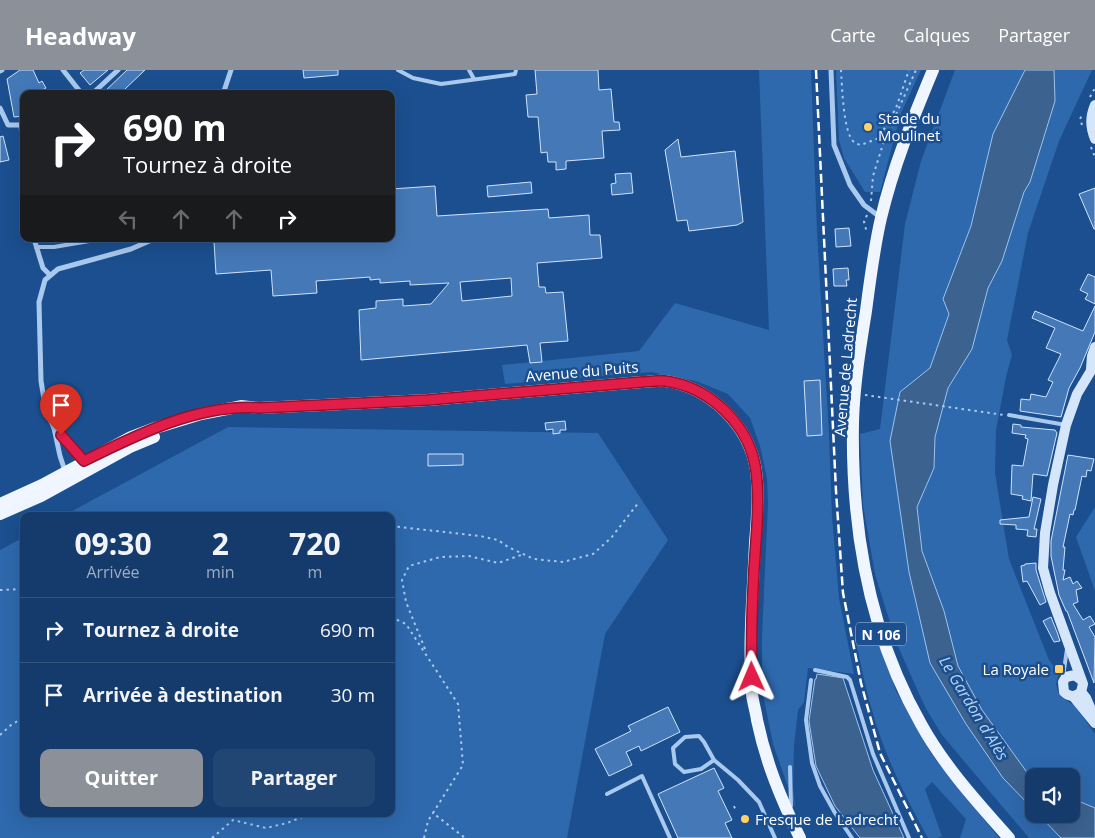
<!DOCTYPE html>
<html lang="fr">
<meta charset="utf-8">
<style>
body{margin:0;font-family:"Open Sans",sans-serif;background:#214673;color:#f1f3f6;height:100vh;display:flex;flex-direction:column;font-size:19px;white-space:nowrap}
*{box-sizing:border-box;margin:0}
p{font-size:16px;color:#9dadc1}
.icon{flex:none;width:28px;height:28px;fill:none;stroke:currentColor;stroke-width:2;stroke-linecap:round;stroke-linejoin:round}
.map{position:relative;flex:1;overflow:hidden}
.sheet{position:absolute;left:20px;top:442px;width:375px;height:305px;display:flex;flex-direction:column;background:#143b6b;border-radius:10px;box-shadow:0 5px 20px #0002,0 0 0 1px #33557e}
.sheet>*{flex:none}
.guide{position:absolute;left:20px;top:20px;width:375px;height:152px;border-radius:10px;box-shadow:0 5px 20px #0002,0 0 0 1px #33557e;background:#202124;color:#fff;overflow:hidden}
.fabs{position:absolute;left:1025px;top:698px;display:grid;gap:10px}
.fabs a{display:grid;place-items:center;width:55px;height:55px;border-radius:10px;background:#143b6b;box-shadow:0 5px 20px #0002,0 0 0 1px #33557e;font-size:25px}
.pin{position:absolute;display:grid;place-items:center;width:42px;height:42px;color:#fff;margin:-51px -21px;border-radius:50% 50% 50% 0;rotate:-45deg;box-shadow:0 0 5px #0007}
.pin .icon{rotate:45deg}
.me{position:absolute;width:55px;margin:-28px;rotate:359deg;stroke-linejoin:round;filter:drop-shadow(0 0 4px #0008)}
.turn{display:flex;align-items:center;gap:18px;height:105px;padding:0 20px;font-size:22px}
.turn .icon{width:65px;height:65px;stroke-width:2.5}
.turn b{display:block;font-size:35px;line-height:42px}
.lanes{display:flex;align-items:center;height:48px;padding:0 20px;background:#0003;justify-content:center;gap:25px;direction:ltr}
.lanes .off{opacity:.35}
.eta{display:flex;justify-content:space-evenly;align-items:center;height:85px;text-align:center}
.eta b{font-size:30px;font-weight:700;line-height:35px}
.action{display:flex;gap:10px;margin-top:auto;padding:10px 20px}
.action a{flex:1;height:58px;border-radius:10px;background:#8c9099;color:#fff;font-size:20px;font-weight:700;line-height:58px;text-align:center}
.action a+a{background:#214673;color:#f1f3f6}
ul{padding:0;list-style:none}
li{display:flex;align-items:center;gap:15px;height:65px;padding:0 20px;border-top:1px solid #33557e}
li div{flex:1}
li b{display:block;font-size:19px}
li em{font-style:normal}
header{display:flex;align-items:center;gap:30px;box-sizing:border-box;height:70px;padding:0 25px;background:#8c9099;color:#fff}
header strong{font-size:24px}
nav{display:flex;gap:28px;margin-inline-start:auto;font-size:18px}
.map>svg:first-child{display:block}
</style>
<header>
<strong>Headway</strong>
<nav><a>Carte</a><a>Calques</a><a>Partager</a></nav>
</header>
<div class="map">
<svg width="1095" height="768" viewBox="0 0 1095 768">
<rect width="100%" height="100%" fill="#1b4f8f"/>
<g fill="#2e69ad">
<polygon points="759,0 811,0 817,162 829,364 832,447 839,528 854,604 808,598 804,632 798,640 794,675 793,717 795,737 773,674 762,619 762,566 768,433 767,408 760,376 750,348 728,324 696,311 651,302 505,314 502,295 639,281 675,233 769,260"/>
<polygon points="836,0 921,0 901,43 880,122 865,122 844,88 839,70"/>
<polygon points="955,0 1025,0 971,156 943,229 949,244 930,298 900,322 890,371 909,502 1003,708 1034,740 1034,744 1038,744 1061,768 1029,768 942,665 925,637 896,572 875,504 863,435 860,364 880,359 905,154 921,91"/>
<polygon points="1054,0 1092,0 1059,71 1028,163 1007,270 1012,285 1006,307 996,360 995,403 1009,489 1049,590 1059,603 1056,614 1058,622 1061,627 1075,636 1095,664 1095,738 1071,728 1071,706 1034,706 1034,712 1032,712 982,640 958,596 944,541 922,481 917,437 934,398 935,367 948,318 972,279 988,218 1002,191 1024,122 1030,112 1055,31"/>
<polygon points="228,357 598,363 668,470 605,564 567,768 0,768 0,480 24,467 24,744 391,744 391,446 63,446"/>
<polygon points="1095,437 1095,521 1076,467"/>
<path d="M877,563L896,621L932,685L999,768H960L966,749L932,712L925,719L942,766L938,768H928C906,728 884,685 872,640C865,617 861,593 855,569Z"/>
</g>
<g fill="#3c6290" stroke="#9cc4f0">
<polygon points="1025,0 1054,0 1055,31 1030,112 1024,122 1002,191 988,218 972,279 948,318 935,367 934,398 917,437 922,481 944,541 958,596 982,640 1034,712 1034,740 1003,708 966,654 930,593 909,502 890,371 900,322 930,298 949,244 943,229 971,156 993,64"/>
<polygon points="817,604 843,608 873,700 904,768 860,768 835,736 816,696 809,651 815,609 816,609"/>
<polygon points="1071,728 1095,738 1095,768 1061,768 1038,744 1071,744"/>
</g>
<g fill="#4478b7" stroke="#cfe3fa" fill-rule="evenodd">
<polygon points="20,0 33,0 39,13 42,11 46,18 35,24 24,24 24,46 14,47 7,9"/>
<polygon points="84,0 108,0 90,15 80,3"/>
<polygon points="127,0 145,0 125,19 129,24 102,24"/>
<polygon points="303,0 338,0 338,5 304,8"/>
<polygon points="535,0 598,0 599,20 611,19 614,52 619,52 620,60 602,61 604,88 566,91 566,99 556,100 556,92 548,92 547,82 541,83 538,47 528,47 526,25 537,24"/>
<polygon points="3,66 9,90 0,92 0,67"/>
<polygon points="678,69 681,87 735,81 743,152 737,155 689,161 687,150 677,151 665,80"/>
<polygon points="631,103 633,123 612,125 611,114 616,113 615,104"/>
<polygon points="531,112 532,123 488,127 487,116"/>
<path d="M435,116L437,146L548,139L549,148L589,145L590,165H600L602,188L537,193L539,217H545L546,223L563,222L568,271L540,273L542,292L530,293L527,275L361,290L359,240L376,238V231L403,229V236L431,234L449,213L410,215V211L380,213V209L370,210V207L316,211L317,223L273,226L271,200L216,204L214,172L257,169H391V119ZM511,208L512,226L462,231L460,212Z"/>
<polygon points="1095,118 1095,159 1094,159 1079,124"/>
<polygon points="849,158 851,176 836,177 835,159"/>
<polygon points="848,198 849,210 846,210 847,216 834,216 833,199"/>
<polygon points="1088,204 1095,207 1095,234 1085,229 1088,224 1080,220"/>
<polygon points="1095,236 1095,262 1080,298 1069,318 1061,347 1020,341 1021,329 1030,330 1031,324 1046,327 1053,312 1048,310 1061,284 1046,278 1055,258 1032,248 1035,241 1083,261"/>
<polygon points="820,310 822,365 807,366 804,311"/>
<polygon points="565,351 566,360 560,360 560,363 553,364 553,359 546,360 545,353"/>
<polygon points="1013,354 1021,355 1021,357 1055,360 1057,363 1047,406 1033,404 1031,431 1022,429 1023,426 1011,424 1012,395 1023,396 1028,369 1025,368 1026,365 1012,363"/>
<polygon points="428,384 463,384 463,395 428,396"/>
<polygon points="1068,385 1094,389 1091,401 1087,400 1086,407 1082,406 1075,440 1074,440 1073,445 1070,444 1063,477 1065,477 1063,500 1065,500 1063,510 1070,507 1073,514 1077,511 1082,518 1076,520 1078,532 1073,534 1083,550 1090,546 1095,554 1089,557 1095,567 1094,613 1067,541 1066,541 1059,525 1051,486 1051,471"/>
<polygon points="1033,427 1041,429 1034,459 1037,459 1036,467 1027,466 1028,460 1016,459 1016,455 1000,454 1000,450 1029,447"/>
<polygon points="1036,493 1036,500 1046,532 1040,535 1027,511 1023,512 1021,496 1025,495 1025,494"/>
<polygon points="1051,547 1057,562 1060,571 1054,572 1043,551"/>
<polygon points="668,637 680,662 641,681 639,676 626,682 632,695 609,706 595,679 631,661 628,656"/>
<polygon points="714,698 724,718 718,721 732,750 725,753 732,768 678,768 658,724"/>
</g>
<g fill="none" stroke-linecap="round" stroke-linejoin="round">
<g stroke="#a9c9ee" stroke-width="2" stroke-dasharray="2.5 4" stroke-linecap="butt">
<path d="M841,0C842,14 843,63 854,72C854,73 860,75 861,75L879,68L896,38L909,0"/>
<polyline points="1090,27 1095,18"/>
<polyline points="1082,55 1080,49 1082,45"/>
<polyline points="1091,77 1095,87"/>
<polyline points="871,131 873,106 884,71 916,0"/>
<polyline points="867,145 864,152 867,163"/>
<polyline points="865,325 1004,345"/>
<polyline points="391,456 480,466 498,470 508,477 534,489 563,492 593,484 611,468 639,432"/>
<polyline points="0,520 24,519"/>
<polyline points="391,547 406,554 458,634 463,695 433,743 465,768"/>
<polyline points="425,579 406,532 402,510 409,496 440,487 469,486 498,493 524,484"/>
<polyline points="0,665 11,655 24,647"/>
<polyline points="734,736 736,741"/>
<polyline points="212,768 233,750 266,758 287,753 310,744"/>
<polyline points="424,768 428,751 433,743"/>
</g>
<g stroke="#a9c9ee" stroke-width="4">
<polyline points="398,0 413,8 441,14 515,4 516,0"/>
<polyline points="469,0 474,9"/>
<polyline points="36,177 54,177 101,169"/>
<polyline points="1009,345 1066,355"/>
<polyline points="815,600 847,607 850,610 873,684 909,768"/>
<polyline points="1063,607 1067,579"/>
<polyline points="811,610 806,650 812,693 820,716 835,743 852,768"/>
<polyline points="714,690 701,699 684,702 675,694 673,678 685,667 699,666 704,672 714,690 738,710 759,732 775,768"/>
<polyline points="790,697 791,736"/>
<polyline points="607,724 642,706 670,768"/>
</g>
<g stroke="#a9c9ee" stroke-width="5">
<polyline points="63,0 82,24"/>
<polyline points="831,0 834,75 850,115 864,135 880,147"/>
<polyline points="0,1 2,0"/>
<polyline points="92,24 118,0"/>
<polyline points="223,24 231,0"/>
<polyline points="0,38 8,55 23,55"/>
<polyline points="21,55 24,94"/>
<polyline points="34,169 43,198 50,205"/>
<polyline points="54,358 84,391"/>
<polyline points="65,401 60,386 54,358 46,341 41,311 39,232 45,210 58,199 131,179 154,169"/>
</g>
<g stroke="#d6e6fa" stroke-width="10">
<path d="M1095,35C1090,47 1090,56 1095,69"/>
<polyline points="1091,299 1092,286 1095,277"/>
<path d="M1080,609L1075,605L1066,607L1063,612L1064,622C1069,627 1076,627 1081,622L1083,614L1050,523L1043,498L1045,463L1053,415L1066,355L1077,324L1095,294"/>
<polyline points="1081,622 1086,628 1094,646"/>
<polyline points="1073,626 1095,653"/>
</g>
<g stroke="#f0f6ff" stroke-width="12">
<path d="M933,0C913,48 893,97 881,148C874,178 870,210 866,241C860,278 854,315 853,352C851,457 868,561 921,654C944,696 978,733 1009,768"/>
<path d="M0,434L42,415L131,367L152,359L201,344L232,338L241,336L259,338L428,330L642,312C649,312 657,310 665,311C710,317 749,355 756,400C759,424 757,449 755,473C753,523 748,574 752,624C753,633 756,642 757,650C766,693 781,729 800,768"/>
<polyline points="0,444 41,426 130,377 154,367"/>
</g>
<polyline stroke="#fff" stroke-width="2.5" stroke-dasharray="9 4" stroke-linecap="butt" points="816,0 836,421 843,523 861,613 880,683 922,768"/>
</g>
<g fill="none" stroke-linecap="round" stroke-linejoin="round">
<g stroke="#92132f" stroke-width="12">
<path id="route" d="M61,365L84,391C136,365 200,333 260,338L428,330L642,312C649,312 657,310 665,311C710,317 750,355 756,401C760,433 756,468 754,500C752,536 751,571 752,607"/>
</g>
<use href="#route" stroke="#e11d48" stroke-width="9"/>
</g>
<g fill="#ffd166" stroke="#1b4f8f" stroke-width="2">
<circle cx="868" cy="57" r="5"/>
<rect x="1054" y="594" width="10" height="10" rx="2.5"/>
<circle cx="745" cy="749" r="5"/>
</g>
<g text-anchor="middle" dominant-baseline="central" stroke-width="5" stroke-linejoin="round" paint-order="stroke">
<rect fill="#1b4f8f" stroke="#bbcadd" stroke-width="1" x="856" y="552.5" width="50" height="23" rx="4"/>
<g font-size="14" font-weight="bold" fill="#fff">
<text x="881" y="564">N 106</text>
</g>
<g font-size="15" fill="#fff" stroke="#1b4f8f" text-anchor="start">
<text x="878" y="48">Stade du<tspan x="878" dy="17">Moulinet</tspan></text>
<text x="1049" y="599" text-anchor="end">La Royale</text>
<text x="755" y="749">Fresque de Ladrecht</text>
</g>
<g font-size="15" fill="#fff" stroke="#1b4f8f">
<text transform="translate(845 297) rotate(-85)">Avenue de Ladrecht</text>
<text transform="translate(582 301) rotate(-5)">Avenue du Puits</text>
</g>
<g font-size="16" font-style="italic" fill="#b5d3f5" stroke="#1b4f8f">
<text transform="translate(974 638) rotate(59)">Le Gardon d'Alès</text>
</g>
</g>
</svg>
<div class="fabs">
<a><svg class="icon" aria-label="sound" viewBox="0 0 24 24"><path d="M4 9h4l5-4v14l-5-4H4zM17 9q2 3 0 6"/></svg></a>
</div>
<div class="pin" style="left:61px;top:365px;background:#d93025"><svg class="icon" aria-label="arrive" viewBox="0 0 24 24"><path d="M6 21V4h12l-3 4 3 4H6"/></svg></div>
<svg class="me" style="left:752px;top:607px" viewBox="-20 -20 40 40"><path d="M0-17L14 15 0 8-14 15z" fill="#e11d48" stroke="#fff" stroke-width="4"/></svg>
<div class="guide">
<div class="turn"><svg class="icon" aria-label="right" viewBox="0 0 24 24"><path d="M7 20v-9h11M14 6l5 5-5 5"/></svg><div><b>690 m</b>Tournez à droite</div></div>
<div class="lanes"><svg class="icon off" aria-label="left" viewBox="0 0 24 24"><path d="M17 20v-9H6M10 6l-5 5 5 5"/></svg><svg class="icon off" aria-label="ahead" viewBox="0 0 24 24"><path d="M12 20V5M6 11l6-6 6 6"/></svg><svg class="icon off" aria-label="ahead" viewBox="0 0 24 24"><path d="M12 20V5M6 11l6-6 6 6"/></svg><svg class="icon" aria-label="right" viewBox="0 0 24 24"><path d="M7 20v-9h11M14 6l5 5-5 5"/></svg></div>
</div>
<section class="sheet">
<div class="eta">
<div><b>09:30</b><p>Arrivée</p></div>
<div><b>2</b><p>min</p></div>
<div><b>720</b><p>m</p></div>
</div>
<ul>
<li><svg class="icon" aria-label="right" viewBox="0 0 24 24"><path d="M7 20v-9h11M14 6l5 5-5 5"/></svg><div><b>Tournez à droite</b></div><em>690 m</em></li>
<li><svg class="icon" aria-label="arrive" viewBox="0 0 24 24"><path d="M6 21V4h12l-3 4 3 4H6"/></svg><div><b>Arrivée à destination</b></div><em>30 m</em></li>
</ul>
<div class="action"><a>Quitter</a><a>Partager</a></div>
</section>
</div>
